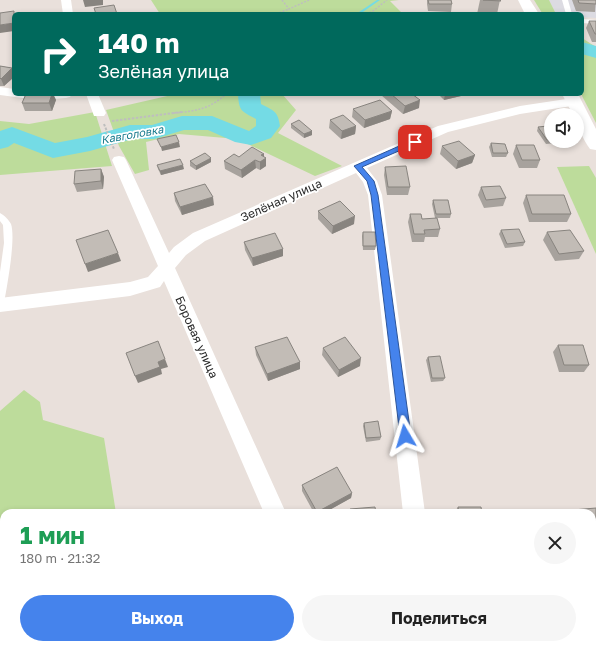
<!DOCTYPE html>
<html lang="ru">
<meta charset="utf-8">
<style>
body{margin:0;font-family:"Golos Text",sans-serif;background:#f6f6f6;color:#222;height:100vh;display:flex;flex-direction:column;font-size:15px;white-space:nowrap}
*{box-sizing:border-box;margin:0}
p{font-size:13px;color:#767676}
.icon{flex:none;width:22px;height:22px;fill:none;stroke:currentColor;stroke-width:2;stroke-linecap:round;stroke-linejoin:round}
.map{position:relative;flex:1;overflow:hidden}
.sheet{position:absolute;left:0px;top:509px;width:596px;height:140px;display:flex;flex-direction:column;background:#fff;border-radius:12px 12px 0 0;box-shadow:0 2px 6px #0003}
.sheet>*{flex:none}
.hud{position:absolute;left:12px;top:12px;width:572px;height:84px;border-radius:6px;box-shadow:0 2px 6px #0003;background:#00695c;color:#fff;overflow:hidden}
.buttons{position:absolute;left:544px;top:108px;display:grid;gap:8px}
.buttons a{display:grid;place-items:center;width:40px;height:40px;border-radius:50%;background:#fff;box-shadow:0 2px 6px #0003;font-size:20px}
.pin{position:absolute;display:grid;place-items:center;width:34px;height:34px;color:#fff;margin:-17px;border-radius:8px;box-shadow:0 2px 6px #0006}
.me{position:absolute;width:44px;margin:-22px;rotate:353deg;stroke-linejoin:round;filter:drop-shadow(0 0 3px #0008)}
.turn{display:flex;align-items:center;gap:14px;height:84px;padding:0 20px;font-size:18px}
.turn .icon{width:52px;height:52px;stroke-width:2.5}
.turn b{display:block;font-size:28px;line-height:34px}
.round{display:grid;place-items:center;flex:none;width:42px;height:42px;border-radius:21px;background:#f6f6f6}
.headline{display:flex;align-items:center;justify-content:space-between;height:68px;padding:0 20px}
h1{font-size:24px;font-weight:700;line-height:30px;color:#1e9e55}
.primary-button{display:flex;gap:8px;margin-top:auto;padding:8px 20px}
.primary-button a{flex:1;height:46px;border-radius:24px;background:#4583ec;color:#fff;font-size:16px;font-weight:700;line-height:46px;text-align:center}
.primary-button a+a{background:#f6f6f6;color:#222}
.map>svg:first-child{display:block}
</style>
<div class="map">
<svg width="596" height="649" viewBox="0 0 596 649">
<rect width="100%" height="100%" fill="#e9e0db"/>
<polygon fill="#dcdbe2" points="549,0 596,0 596,18 582,17 582,14 556,14"/>
<g fill="#bddc9b">
<polygon points="151,0 399,0 390,1 403,14 160,14"/>
<polygon points="534,0 549,0 556,14 542,13"/>
<polygon points="582,38 596,47 596,123 581,94"/>
<polygon points="176,94 282,94 296,110 278,133 342,166 315,176 237,139 179,134 146,142 149,170 135,174 119,146 106,110"/>
<polygon points="95,112 112,166 0,175 0,121 29,124"/>
<polygon points="589,166 596,178 596,254 557,167"/>
<polygon points="24,390 40,402 43,420 104,438 116,513 4,513 4,645 139,645 139,649 0,649 0,411"/>
</g>
<g fill="none" stroke-linecap="round" stroke-linejoin="round">
<polygon fill="#74dbe5" fill-rule="evenodd" points="377,0 380,0 360,14 356,14"/>
<g fill="#74dbe5" fill-rule="evenodd">
<polygon points="582,42 596,46 596,58 582,54"/>
<path d="M238,94H260L261,104C274,111 278,111 280,126L271,138L251,145L235,142L208,130H184L154,139H132L90,151L53,158L14,143L8,147L0,149V131L12,127L55,143L87,137L130,125H152L182,116H212L249,131L256,126V119C241,111 239,111 238,94Z"/>
</g>
<g stroke="#bebebe" stroke-width="1.5" stroke-dasharray="2 1.5" stroke-linecap="butt">
<polyline points="282,0 289,9 309,0"/>
<polyline points="276,14 289,9"/>
<polyline points="366,14 373,11 387,0"/>
<path d="M174,113C196,111 210,109 226,94"/>
</g>
<g stroke="#bebebe" stroke-width="2" stroke-dasharray="2.5 1.5" stroke-linecap="butt">
<polyline points="112,121 182,112"/>
<polyline points="104,124 114,149"/>
</g>
<g fill="#fff" fill-rule="evenodd">
<polygon points="562,0 568,0 572,14 566,14"/>
<polygon points="582,19 596,20 596,24 582,23"/>
<path d="M0,213C4,215 9,220 11,224C16,239 7,286 4,303L0,306V272L4,243L3,225L0,221Z"/>
</g>
<g fill="#fff" fill-rule="evenodd">
<polygon points="61,0 71,0 73,14 63,14"/>
<polygon points="0,87 14,89 14,94 72,94 70,97 66,98 38,100 0,95"/>
<polygon points="86,94 98,94 106,113 104,116 94,116"/>
<polygon points="573,98 578,99 579,102 578,105 520,114 448,132 367,168 377,181 382,195 425,513 403,513 368,195 363,182 356,173 205,241 186,255 175,268 286,513 264,513 164,281 160,287 130,296 0,312 0,298 130,282 148,277 158,266 112,160 114,157 119,156 124,157 126,160 169,253 174,247 193,233 438,126 520,106"/>
<polygon points="320,645 346,645 348,649 322,649"/>
<rect x="417" y="645" width="26" height="4"/>
</g>
<g fill="#fff" fill-rule="evenodd">
<polygon points="518,0 530,0 539,14 525,14"/>
<path d="M562,94H578L596,129V150L590,149C583,139 577,127 577,115H573Z"/>
</g>
</g>
<g fill="#a7a29d">
<polygon points="427,0 451,0 452,4 451,12 428,11 427,4"/>
<polygon points="480,0 500,0 497,14 477,14"/>
<polygon points="572,0 596,0 595,12 576,11"/>
<polygon points="589,21 596,21 596,42 592,42 586,28"/>
<polygon points="0,66 12,68 14,72 14,77 4,86 0,86"/>
<polygon points="26,94 53,94 56,100 52,111 25,111 22,103"/>
<polygon points="382,94 412,94 419,108 403,114 381,95"/>
<polygon points="438,94 462,94 461,96 444,100"/>
<polygon points="353,109 392,111 390,119 364,128 352,117"/>
<polygon points="330,120 356,126 355,134 341,139 329,128"/>
<polygon points="291,124 312,131 312,135 304,138 291,128"/>
<polygon points="538,127 551,130 551,141 556,141 555,143 546,144 537,131"/>
<polygon points="491,143 508,153 506,157 492,157 489,147"/>
<polygon points="516,145 540,160 537,168 519,168 513,154"/>
<polygon points="442,146 475,155 472,163 456,169 440,154"/>
<polygon points="264,154 264,157 266,158 266,166 260,170 256,168 242,178 225,169 224,161 239,157"/>
<polygon points="190,161 211,162 196,170 190,166"/>
<polygon points="157,165 184,169 161,175 158,169"/>
<polygon points="385,167 410,187 408,195 387,195 384,175"/>
<polygon points="101,169 104,177 103,189 77,192 74,184"/>
<polygon points="481,187 506,198 503,206 484,208 478,195"/>
<polygon points="174,193 214,205 182,215 175,201"/>
<polygon points="526,195 571,214 567,222 529,222 523,203"/>
<polygon points="433,200 451,214 450,218 435,218 432,204"/>
<polygon points="318,211 354,224 332,234 318,219"/>
<polygon points="410,214 422,219 440,229 438,237 425,237 424,242 412,242 408,222"/>
<polygon points="501,230 525,242 523,246 505,248 499,234"/>
<polygon points="363,232 376,246 375,250 363,250 362,236"/>
<polygon points="547,232 584,251 579,259 555,261 543,240"/>
<polygon points="244,242 283,249 283,256 253,266 245,250"/>
<polygon points="558,345 589,365 584,372 559,372 553,352"/>
<polygon points="255,347 300,362 300,369 268,381 256,355"/>
<polygon points="323,348 360,366 338,377 322,355"/>
<polygon points="428,357 445,378 443,381 431,382 426,360"/>
<polygon points="364,423 381,437 380,440 366,442 363,426"/>
<polygon points="302,485 352,493 351,498 324,513 314,513 302,491"/>
<polygon points="458,507 482,513 454,513"/>
<polygon points="596,508 596,542 592,542 592,513 559,513 561,511"/>
</g>
<g fill="#88847f">
<polygon points="83,0 103,0 103,5 85,7"/>
<polygon points="14,23 14,31 0,33 0,25"/>
<polygon points="12,68 14,72 14,77 4,86 1,79"/>
<polygon points="52,94 53,94 56,100 52,111 49,103"/>
<polygon points="115,94 123,94 115,96"/>
<polygon points="445,94 462,94 461,96 444,100"/>
<polygon points="420,100 419,108 403,114 405,106"/>
<polygon points="392,111 390,119 364,128 365,120"/>
<polygon points="356,126 355,134 341,139 342,131"/>
<polygon points="312,131 312,135 304,138 304,134"/>
<polygon points="179,142 180,147 162,151 161,147"/>
<polygon points="264,154 264,159 266,158 266,166 260,170 260,162 261,155"/>
<polygon points="475,155 472,163 456,169 458,161"/>
<polygon points="211,158 211,162 196,170 196,166"/>
<polygon points="255,160 256,168 242,178 241,170"/>
<polygon points="183,165 184,169 161,175 160,171"/>
<polygon points="101,169 104,177 103,189 101,181"/>
<polygon points="213,197 214,205 182,215 180,207"/>
<polygon points="355,216 354,224 332,234 333,226"/>
<polygon points="283,249 283,256 253,266 252,258"/>
<polygon points="118,253 121,261 88,272 85,264"/>
<polygon points="361,358 360,366 338,377 339,370"/>
<polygon points="165,359 168,367 161,369 162,374 138,383 135,376 158,362"/>
<polygon points="300,362 300,369 268,381 267,374"/>
<polygon points="352,493 351,498 324,513 316,513 317,512"/>
</g>
<g fill="#c2bcb6" stroke="#88847f">
<polygon points="428,0 451,0 452,4 429,4"/>
<polygon points="483,0 500,0 501,1"/>
<polygon points="578,0 596,0 596,4 579,3"/>
<polygon points="114,5 117,14 96,14 94,8"/>
<polygon points="14,11 14,23 0,25 0,13"/>
<polygon points="589,21 596,21 596,34 595,34"/>
<polygon points="0,66 12,68 1,79 0,78"/>
<polygon points="26,94 52,94 49,103 22,103"/>
<polygon points="391,94 412,94 420,100 405,106"/>
<polygon points="380,100 392,111 365,120 353,109"/>
<polygon points="343,115 356,126 342,131 330,120"/>
<polygon points="299,120 312,131 304,134 291,124"/>
<polygon points="548,126 551,130 551,139 547,140 538,127"/>
<polygon points="176,135 179,142 161,147 157,139"/>
<polygon points="459,141 475,155 458,161 442,146"/>
<polygon points="491,143 505,144 508,153 493,153"/>
<polygon points="516,145 534,145 540,160 522,160"/>
<polygon points="252,147 264,154 261,155 266,158 260,162 255,160 241,170 224,161 234,154 239,157"/>
<polygon points="205,153 211,158 196,166 190,161"/>
<polygon points="180,159 183,165 160,171 157,165"/>
<polygon points="406,166 410,187 388,187 385,167"/>
<polygon points="101,169 101,181 74,184 75,171"/>
<polygon points="205,184 213,197 180,207 174,193"/>
<polygon points="500,186 506,198 486,200 481,187"/>
<polygon points="526,195 564,195 571,214 532,214"/>
<polygon points="433,200 448,200 451,214 436,214"/>
<polygon points="340,201 355,216 333,226 318,211"/>
<polygon points="410,214 421,214 422,219 437,218 440,229 424,230 425,234 414,234"/>
<polygon points="519,229 525,242 507,244 501,230"/>
<polygon points="108,230 118,253 85,264 76,240"/>
<polygon points="570,230 584,251 559,254 547,232"/>
<polygon points="363,232 375,232 376,246 363,246"/>
<polygon points="275,233 283,249 252,258 244,242"/>
<polygon points="287,337 300,362 267,374 255,347"/>
<polygon points="345,337 361,358 339,370 323,348"/>
<polygon points="158,341 165,359 158,362 160,367 135,376 126,353"/>
<polygon points="558,345 583,345 589,365 564,365"/>
<polygon points="440,356 445,378 432,378 428,357"/>
<polygon points="378,421 381,437 366,438 364,423"/>
<polygon points="337,467 352,493 317,512 302,485"/>
<polygon points="375,507 376,513 351,513 350,509"/>
<polygon points="458,507 481,507 482,513 459,513"/>
<polygon points="596,508 596,538 592,538 592,513 562,513 561,511"/>
</g>
<polygon fill="#4583ec" stroke="#2d5599" points="415,139 417,140 417,143 362,167 374,181 378,195 411,436 409,440 405,441 402,440 400,436 371,195 367,181 354,166"/>
<g text-anchor="middle" dominant-baseline="central" stroke-width="3.5" stroke-linejoin="round" paint-order="stroke">
<g font-size="11" font-style="italic" fill="#177a8d" stroke="#fff">
<text transform="translate(132 134) rotate(-10)">Кавголовка</text>
</g>
<g font-size="12" fill="#282828" stroke="#fff">
<text transform="translate(281 200) rotate(-24)">Зелёная улица</text>
<text transform="translate(197 337) rotate(66)">Боровая улица</text>
</g>
</g>
</svg>
<div class="buttons">
<a><svg class="icon" aria-label="sound" viewBox="0 0 24 24"><path d="M4 9h4l5-4v14l-5-4H4zM17 9q2 3 0 6"/></svg></a>
</div>
<div class="pin" style="left:415px;top:142px;background:#d93025"><svg class="icon" aria-label="arrive" viewBox="0 0 24 24"><path d="M6 21V4h12l-3 4 3 4H6"/></svg></div>
<svg class="me" style="left:405px;top:436px" viewBox="-20 -20 40 40"><path d="M0-17L14 15 0 8-14 15z" fill="#4583ec" stroke="#fff" stroke-width="4"/></svg>
<div class="hud">
<div class="turn"><svg class="icon" aria-label="right" viewBox="0 0 24 24"><path d="M7 20v-9h11M14 6l5 5-5 5"/></svg><div><b>140 m</b>Зелёная улица</div></div>
</div>
<section class="sheet">
<div class="headline"><div><h1>1 мин</h1><p>180 m · 21:32</p></div><a class="round"><svg class="icon" aria-label="close" viewBox="0 0 24 24"><path d="M6 6l12 12M18 6L6 18"/></svg></a></div>
<div class="primary-button"><a>Выход</a><a>Поделиться</a></div>
</section>
</div>
